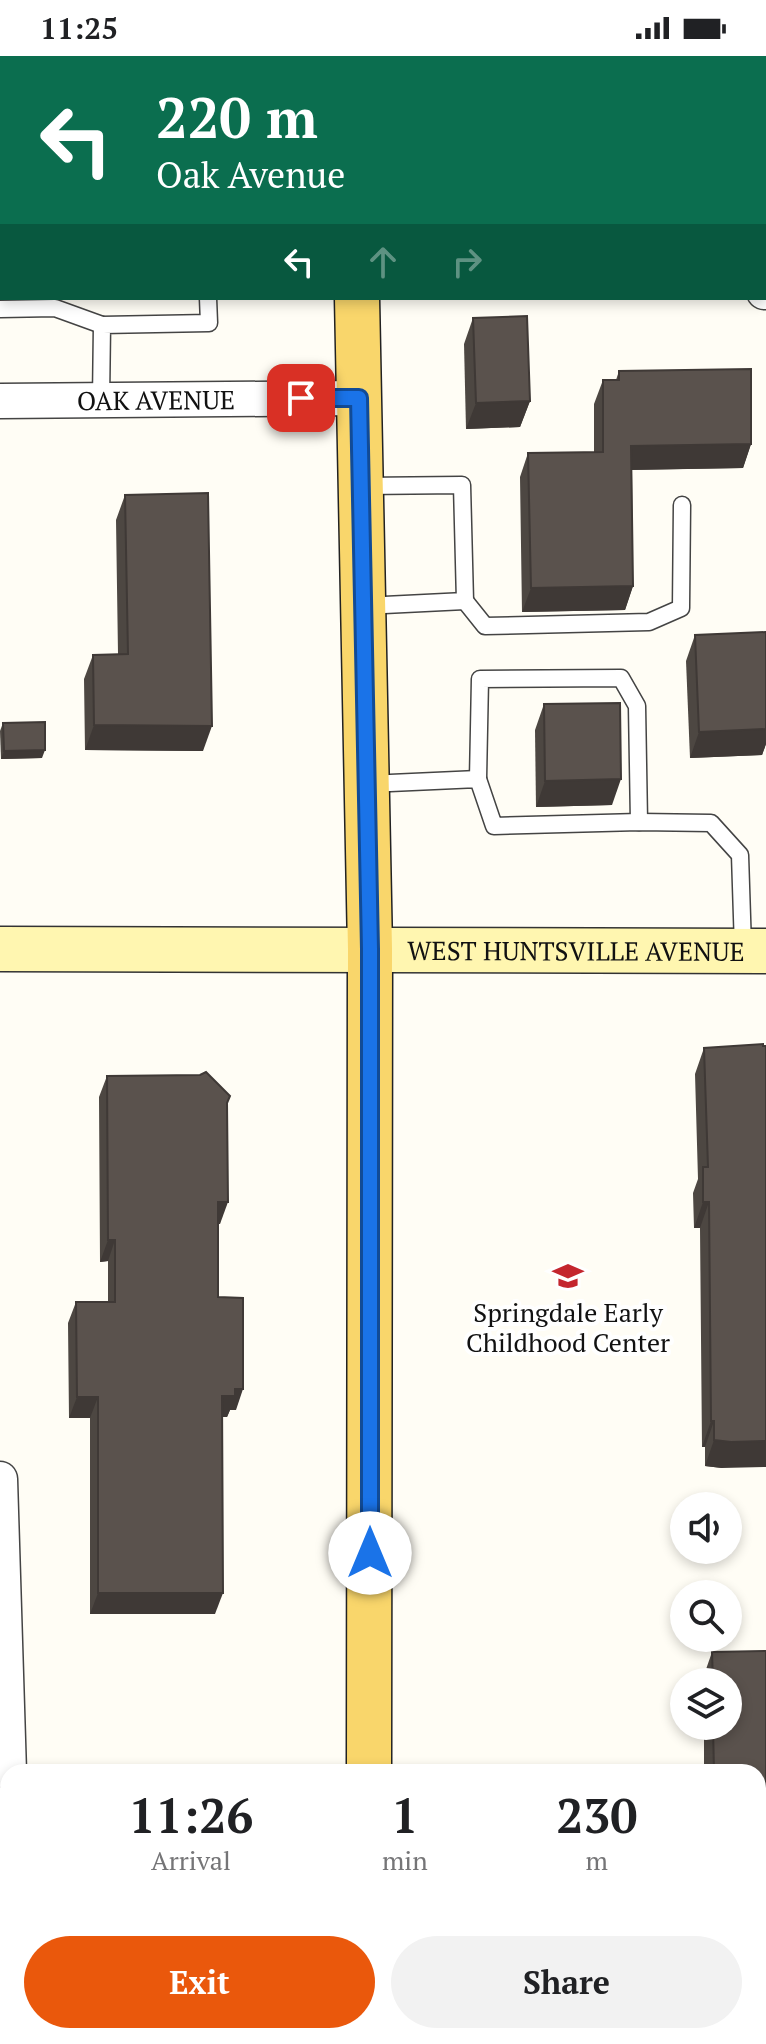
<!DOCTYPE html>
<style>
body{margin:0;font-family:"PT Serif",serif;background:#f2f2f2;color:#202124;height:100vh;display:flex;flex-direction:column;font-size:30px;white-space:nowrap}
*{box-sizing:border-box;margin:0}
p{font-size:26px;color:#757577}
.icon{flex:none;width:44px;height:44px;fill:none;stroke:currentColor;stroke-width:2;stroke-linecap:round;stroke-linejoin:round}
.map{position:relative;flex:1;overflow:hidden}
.panel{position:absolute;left:0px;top:1708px;width:766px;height:280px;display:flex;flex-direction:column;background:#fff;border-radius:24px 24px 0 0;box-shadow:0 4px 12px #0003}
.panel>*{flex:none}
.top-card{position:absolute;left:0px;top:0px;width:766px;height:244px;box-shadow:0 4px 12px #0003;background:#0b6e4f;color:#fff;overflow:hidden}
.tools{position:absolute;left:670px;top:1436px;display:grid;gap:16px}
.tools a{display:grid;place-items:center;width:72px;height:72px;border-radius:50%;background:#fff;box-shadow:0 4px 12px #0003;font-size:40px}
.pin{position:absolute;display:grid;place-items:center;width:68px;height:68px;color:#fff;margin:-34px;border-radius:16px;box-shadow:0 4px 12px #0006}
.me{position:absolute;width:88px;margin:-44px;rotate:0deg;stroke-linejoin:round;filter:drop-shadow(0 0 6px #0008)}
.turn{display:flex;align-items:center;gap:28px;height:168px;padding:0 24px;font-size:36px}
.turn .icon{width:104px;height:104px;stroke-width:2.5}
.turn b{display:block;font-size:56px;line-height:68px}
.lanes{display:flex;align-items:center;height:76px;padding:0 24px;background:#0003;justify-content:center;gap:40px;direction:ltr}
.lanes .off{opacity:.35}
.eta{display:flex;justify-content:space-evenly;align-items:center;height:136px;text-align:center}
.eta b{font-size:48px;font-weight:800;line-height:56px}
.button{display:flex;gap:16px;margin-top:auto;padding:16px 24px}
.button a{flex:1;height:92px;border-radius:48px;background:#ea580c;color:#fff;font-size:32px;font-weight:800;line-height:92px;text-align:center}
.button a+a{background:#f2f2f2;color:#202124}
.status{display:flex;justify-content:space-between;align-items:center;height:56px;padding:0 40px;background:#fff;direction:ltr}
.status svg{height:22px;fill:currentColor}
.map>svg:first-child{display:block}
</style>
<div class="status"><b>11:25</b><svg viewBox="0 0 49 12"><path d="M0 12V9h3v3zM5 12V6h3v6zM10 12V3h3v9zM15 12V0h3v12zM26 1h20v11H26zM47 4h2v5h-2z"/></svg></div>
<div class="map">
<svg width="766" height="1988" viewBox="0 0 766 1988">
<rect width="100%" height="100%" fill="#fffdf5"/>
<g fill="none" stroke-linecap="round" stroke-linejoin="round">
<g stroke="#444" stroke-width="19">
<g id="service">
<polyline points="487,0 487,2"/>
<polyline points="722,0 722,2"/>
<polyline points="0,253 55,252 102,269"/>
<polyline points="101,344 102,269 209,267 208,242"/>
<polyline points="362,430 462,429 465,545 364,550"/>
<polyline points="465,545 485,570 649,566 681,552 682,449"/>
<polyline points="478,723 480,623 621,622 637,650 639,766"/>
<polyline points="368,728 478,723 494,770 639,766 711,767 740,799 743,892"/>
</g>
</g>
<g stroke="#444" stroke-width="37">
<g id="minor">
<polyline points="764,236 766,236"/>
<path id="s1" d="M0,345L359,342"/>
<polyline points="0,1423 9,1716"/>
</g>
</g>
<g stroke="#333" stroke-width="47">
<g id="secondary">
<path id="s2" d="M0,893L766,895"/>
</g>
</g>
<g stroke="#222" stroke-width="47">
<g id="primary">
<polyline points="351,0 351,2"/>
<polyline points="357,242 370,893 369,1716"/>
<polyline points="372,1980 373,1988"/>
</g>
</g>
<use href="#service" stroke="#fff" stroke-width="16"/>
<use href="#minor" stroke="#fff" stroke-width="34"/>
<use href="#secondary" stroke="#fff6b0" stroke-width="44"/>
<use href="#primary" stroke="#f9d66b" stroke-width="44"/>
</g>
<g fill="#4d4742">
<polygon points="756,0 766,0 766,144 764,144 764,2 756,2"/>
<polygon points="473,262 530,345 520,371 466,373 464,288"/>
<polygon points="619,315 751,388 743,412 632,414 633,530 625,554 522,556 520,421 528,397 594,396 594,348 603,324 616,324"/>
<polygon points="125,439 203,695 85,694 84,623 93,599 118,598 116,464"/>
<polygon points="766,576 766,688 762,699 690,702 686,605 695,579"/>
<polygon points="544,648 612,749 536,751 535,674"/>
<polygon points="3,667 42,702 1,703 0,675"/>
<polygon points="704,992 722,1412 705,1410 705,1391 702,1391 700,1172 694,1172 693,1137 698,1123 695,1018"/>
<polygon points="107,1020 227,1048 220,1168 218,1167 218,1241 236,1354 230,1354 227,1361 222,1361 215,1558 90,1558 90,1362 69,1362 68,1267 76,1246 108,1246 108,1205 100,1206 99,1041"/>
<polygon points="766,1595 766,1769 758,1769 758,1716 704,1716 704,1670 728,1670 728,1626 703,1626 703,1622 712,1596"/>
<polygon points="0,1781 8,1781 8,1980 36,1986 36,1988 0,1988 4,1938 0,1886"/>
<rect x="139" y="1980" width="119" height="8"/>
</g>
<g fill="#3f3936">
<rect x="764" y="118" width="2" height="26"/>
<polygon points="530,345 520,371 466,373 476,347"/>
<polygon points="751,388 743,412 623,414 631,390"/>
<polygon points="633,530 625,554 522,556 531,532"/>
<polygon points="94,669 212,670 203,695 85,694"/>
<polygon points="766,673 766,688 762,699 690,702 699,676"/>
<polygon points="45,694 42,702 1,703 4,695"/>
<polygon points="621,723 612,749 536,751 545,725"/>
<polygon points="218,1146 228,1146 220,1168 211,1167"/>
<polygon points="703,1146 709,1146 700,1172 694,1172"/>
<polygon points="108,1184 115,1184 108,1205 100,1206"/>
<polygon points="235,1333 243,1333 236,1354 230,1354 227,1361 215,1361 222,1340"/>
<polygon points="77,1341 98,1341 90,1362 69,1362"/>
<polygon points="711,1365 714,1365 705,1391 702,1391"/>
<polygon points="714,1384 766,1385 766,1411 722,1412 705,1410"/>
<polygon points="98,1537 223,1537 215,1558 90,1558"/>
<rect x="758" y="1744" width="8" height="25"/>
<polygon points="0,1854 7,1854 0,1873"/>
<polygon points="36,1986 36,1988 0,1988 0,1987"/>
</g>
<g fill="#5a524d" stroke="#3f3936" stroke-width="2">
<rect x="93" y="0" width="99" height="2"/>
<polygon points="765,0 766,118 764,118 764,49 765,49"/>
<polygon points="527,260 530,345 476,347 473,262"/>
<polygon points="751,313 751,388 631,390 633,530 531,532 528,397 603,396 603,324 619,324 619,315"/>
<polygon points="208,437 212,670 94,669 93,599 128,598 125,439"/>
<polygon points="766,576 766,673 699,676 695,579"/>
<polygon points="620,647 621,723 545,725 544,648"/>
<polygon points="45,666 45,694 4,695 3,667"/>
<polygon points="763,988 763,990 766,990 766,1385 731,1386 714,1384 714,1365 711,1365 709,1146 703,1146 703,1111 708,1111 704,992"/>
<polygon points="206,1016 230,1040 227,1047 228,1146 218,1146 218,1241 243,1242 243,1333 235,1333 235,1340 222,1340 223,1537 98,1537 98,1341 77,1341 76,1246 115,1246 115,1184 108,1184 107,1020 200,1019"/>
<polygon points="766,1595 766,1744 758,1744 758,1716 714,1716 713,1670 728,1670 728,1626 713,1626 712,1596"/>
<polygon points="0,1781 8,1781 8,1867 7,1854 0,1854"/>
<polygon points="0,1938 8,1938 8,1980 36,1980 36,1986 0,1987"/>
<rect x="149" y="1980" width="109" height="8"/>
</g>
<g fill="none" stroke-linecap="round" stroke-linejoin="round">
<g stroke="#114b97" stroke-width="20">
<polyline id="route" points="301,342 359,342 370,893 370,1497"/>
</g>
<use href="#route" stroke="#1a73e8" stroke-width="14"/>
</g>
<defs>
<g id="school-bare" transform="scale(2.4)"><path d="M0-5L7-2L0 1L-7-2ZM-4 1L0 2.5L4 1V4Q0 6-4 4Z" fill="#c4262e" stroke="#fff" stroke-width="2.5" paint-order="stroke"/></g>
</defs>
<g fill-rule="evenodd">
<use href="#school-bare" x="568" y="1220"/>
</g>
<g text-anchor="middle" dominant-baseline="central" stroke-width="8" stroke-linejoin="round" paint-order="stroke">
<g font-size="26" fill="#111" stroke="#fff">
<text stroke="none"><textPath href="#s1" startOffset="156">OAK AVENUE</textPath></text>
<text stroke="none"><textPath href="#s2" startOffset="576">WEST HUNTSVILLE AVENUE</textPath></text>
</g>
<g font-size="26" fill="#111" stroke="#fff">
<text x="568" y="1256">Springdale Early<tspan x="568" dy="30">Childhood Center</tspan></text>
</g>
</g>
</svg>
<div class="tools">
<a><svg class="icon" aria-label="sound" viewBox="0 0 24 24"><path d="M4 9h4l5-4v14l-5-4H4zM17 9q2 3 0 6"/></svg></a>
<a><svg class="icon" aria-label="search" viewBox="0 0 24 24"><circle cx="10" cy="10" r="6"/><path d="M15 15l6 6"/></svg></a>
<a><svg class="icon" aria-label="layers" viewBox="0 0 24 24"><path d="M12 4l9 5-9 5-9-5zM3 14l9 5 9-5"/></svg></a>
</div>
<div class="pin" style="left:301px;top:342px;background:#d93025"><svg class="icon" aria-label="arrive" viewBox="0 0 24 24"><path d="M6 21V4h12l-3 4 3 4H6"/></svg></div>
<svg class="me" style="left:370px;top:1497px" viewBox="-20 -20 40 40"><circle r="19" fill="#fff"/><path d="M0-13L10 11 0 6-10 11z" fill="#1a73e8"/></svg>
<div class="top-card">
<div class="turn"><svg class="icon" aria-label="left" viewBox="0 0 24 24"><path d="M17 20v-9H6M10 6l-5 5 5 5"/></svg><div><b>220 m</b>Oak Avenue</div></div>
<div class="lanes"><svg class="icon" aria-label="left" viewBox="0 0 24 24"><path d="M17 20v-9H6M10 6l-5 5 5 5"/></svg><svg class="icon off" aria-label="ahead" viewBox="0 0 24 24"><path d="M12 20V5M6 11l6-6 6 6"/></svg><svg class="icon off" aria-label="right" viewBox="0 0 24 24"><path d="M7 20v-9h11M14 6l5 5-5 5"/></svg></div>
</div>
<section class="panel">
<div class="eta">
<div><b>11:26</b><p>Arrival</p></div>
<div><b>1</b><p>min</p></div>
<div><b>230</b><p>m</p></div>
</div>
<div class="button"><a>Exit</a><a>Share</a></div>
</section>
</div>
